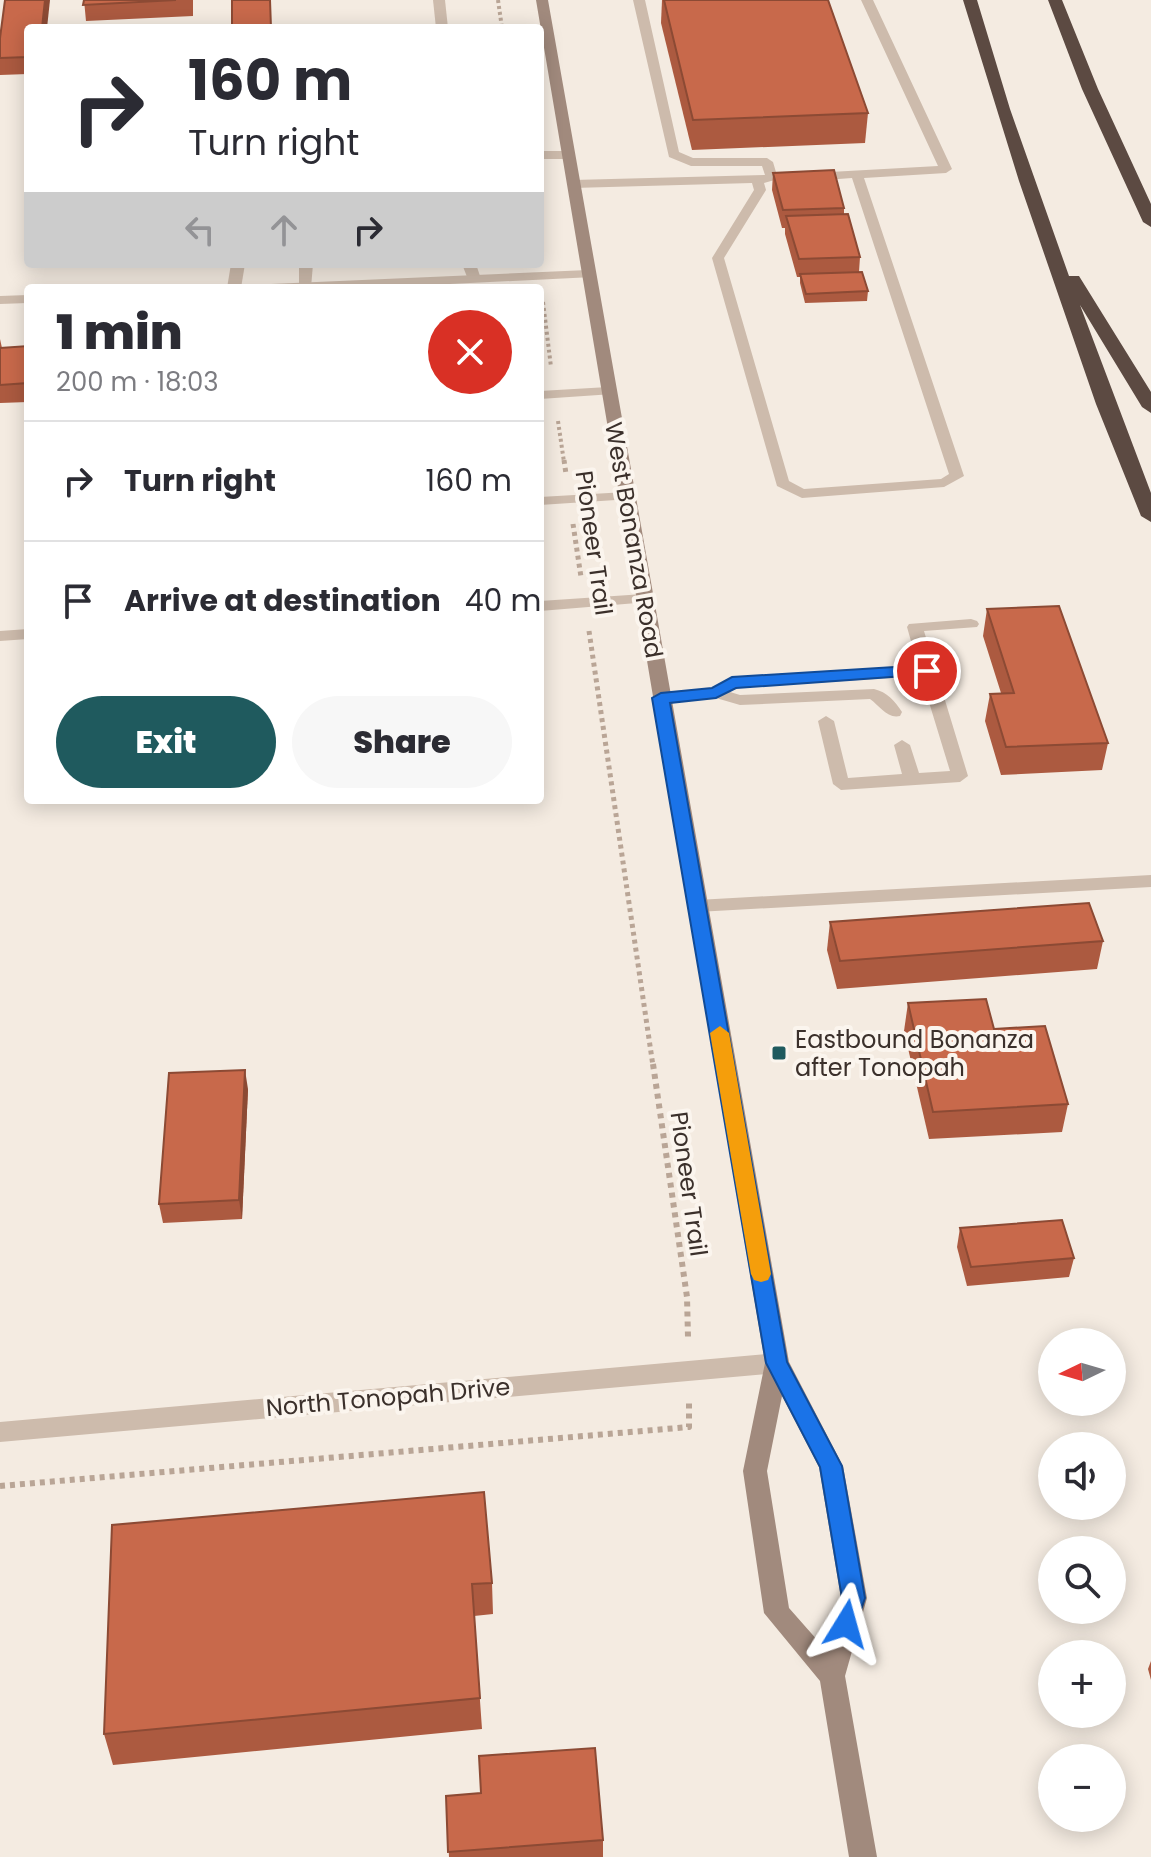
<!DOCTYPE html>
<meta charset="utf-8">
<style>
body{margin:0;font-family:Poppins,sans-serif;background:#f7f7f7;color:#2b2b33;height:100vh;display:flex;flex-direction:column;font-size:30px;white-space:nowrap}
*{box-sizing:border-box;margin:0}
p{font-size:26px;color:#7c7c81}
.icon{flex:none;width:44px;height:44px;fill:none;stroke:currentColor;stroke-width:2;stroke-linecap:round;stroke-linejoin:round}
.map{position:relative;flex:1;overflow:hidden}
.sheet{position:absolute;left:24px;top:284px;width:520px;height:520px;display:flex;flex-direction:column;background:#fff;border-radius:8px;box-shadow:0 4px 20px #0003}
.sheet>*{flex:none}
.banner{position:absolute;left:24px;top:24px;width:520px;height:244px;border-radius:8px;box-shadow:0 4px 20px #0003;background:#fff;color:#2b2b33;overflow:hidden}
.needle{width:52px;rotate:265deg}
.tools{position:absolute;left:1038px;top:1328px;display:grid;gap:16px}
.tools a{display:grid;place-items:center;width:88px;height:88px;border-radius:50%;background:#fff;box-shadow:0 4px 20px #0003;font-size:40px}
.pin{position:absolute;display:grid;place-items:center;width:68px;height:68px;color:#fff;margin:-34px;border:4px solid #fff;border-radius:50%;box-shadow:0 2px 8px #0007}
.me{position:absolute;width:88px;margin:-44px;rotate:8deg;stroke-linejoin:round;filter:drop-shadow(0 0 6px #0008)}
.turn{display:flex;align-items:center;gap:28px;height:168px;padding:0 32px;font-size:36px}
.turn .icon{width:104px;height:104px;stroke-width:2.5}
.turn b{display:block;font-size:56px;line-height:68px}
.lanes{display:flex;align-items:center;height:76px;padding:0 32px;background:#0003;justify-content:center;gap:40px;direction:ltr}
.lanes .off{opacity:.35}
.round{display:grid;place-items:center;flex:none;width:84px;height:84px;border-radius:42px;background:#f7f7f7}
.head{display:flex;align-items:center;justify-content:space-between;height:136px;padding:0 32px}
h1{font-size:48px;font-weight:800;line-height:60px}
.cta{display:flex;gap:16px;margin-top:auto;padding:16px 32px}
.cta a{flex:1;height:92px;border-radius:48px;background:#1f5a5e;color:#fff;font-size:32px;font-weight:800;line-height:92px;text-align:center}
.cta a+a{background:#f7f7f7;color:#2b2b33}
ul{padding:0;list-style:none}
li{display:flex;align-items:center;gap:24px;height:120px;padding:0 32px;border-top:2px solid #e1e1e2}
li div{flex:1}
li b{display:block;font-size:30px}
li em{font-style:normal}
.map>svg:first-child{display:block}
</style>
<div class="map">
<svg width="1151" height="1857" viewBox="0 0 1151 1857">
<rect width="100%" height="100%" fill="#f4ebe1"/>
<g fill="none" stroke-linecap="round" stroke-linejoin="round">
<g stroke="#b9a596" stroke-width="4" stroke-dasharray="3 3" stroke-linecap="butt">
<polyline points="498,0 502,28"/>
<polyline points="543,302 551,367"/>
<polyline points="558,421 564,462"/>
</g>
<g stroke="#b9a596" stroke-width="5" stroke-dasharray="4 4" stroke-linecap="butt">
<polyline points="564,460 566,474"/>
<polyline points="573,524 581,577"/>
<polyline points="589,631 653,1066"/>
</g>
<g stroke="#b9a596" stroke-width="6" stroke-dasharray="5 5" stroke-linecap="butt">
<polyline points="653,1064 687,1297 688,1337"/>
<polyline points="0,1486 689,1427 689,1403"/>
</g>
<g fill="#cdbbac" fill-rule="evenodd">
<polygon points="433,0 445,0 448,28 436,28"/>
<polygon points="633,0 645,0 679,152 693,158 767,158 773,162 778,179 764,183 766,190 724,258 789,481 804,489 941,479 949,474 852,178 812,181 806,177 812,173 938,166 861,0 873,0 952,169 946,173 864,178 964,476 944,487 802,498 777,486 712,258 754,190 752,183 573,188 567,184 573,180 765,175 762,166 691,166 669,157"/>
<polygon points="540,151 568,151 574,155 568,159 540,159"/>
<polygon points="231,264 245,264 241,288 227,288"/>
<polygon points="299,264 313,264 311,288 299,286"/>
<polygon points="462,264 476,264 481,279 479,282 469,282"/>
<polygon points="608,387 613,388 613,394 540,399 540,391"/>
<polygon points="626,492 633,496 631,499 540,505 540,497"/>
<polygon points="644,594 649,596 652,599 649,602 540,611 540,601"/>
<path d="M971,619L977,621L979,624L977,627L924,631L968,776L960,782L841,790L833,784L818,721L826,716L834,721L848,778L902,774L894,745L902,740L910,745L919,773L950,771L921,676L736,688L730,692L740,695L874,689C887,692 895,701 902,712L900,716C887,719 880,706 870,699L740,705L716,698L661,703L653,698L661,693L712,688L732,678L918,666L907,627L909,624Z"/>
<polygon points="28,629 28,639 0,641 0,631"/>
<polygon points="1151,875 1151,887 697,912 688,906 697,900"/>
</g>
<g fill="#cdbbac" fill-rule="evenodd">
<polygon points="588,270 595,274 593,277 370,288 264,288 271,284"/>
<polygon points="28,295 28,303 0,304 0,296"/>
</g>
<polygon fill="#cdbbac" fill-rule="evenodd" points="777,1353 785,1356 789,1363 785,1370 777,1373 0,1442 0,1422"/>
<path fill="#a18a7d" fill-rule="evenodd" d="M536,0H548L789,1362L843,1466L867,1598L845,1676L877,1857H849L820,1681L764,1613L743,1471L765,1363ZM782,1396L819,1467L841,1598L826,1650L789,1608L767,1471Z"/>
<g fill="#5c4a42" fill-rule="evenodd">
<polygon points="963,0 977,0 1010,109 1069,276 1079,276 1151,392 1151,413 1142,407 1080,305 1151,493 1151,522 1141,516 1096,404 1019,181"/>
<polygon points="1048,0 1062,0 1098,89 1151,204 1151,227 1143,222 1082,89"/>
</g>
</g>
<g fill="#ac5a40">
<polygon points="84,0 193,0 193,16 86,21"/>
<polygon points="662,0 828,0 868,113 865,143 692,150 661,23"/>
<polygon points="28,28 28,74 0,75 0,38"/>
<polygon points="773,173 844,208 844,214 860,257 859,272 868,291 867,301 805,303 800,283 800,277 797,277 785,234 785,228 782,228 772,190"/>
<polygon points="0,339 2,348 28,346 28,402 0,403"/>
<polygon points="987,609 1108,743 1102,770 1001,775 985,721 990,694 1001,693 983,636"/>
<polygon points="830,922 1103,941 1097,969 837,989 827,950"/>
<polygon points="908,1003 994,1029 1068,1104 1062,1132 929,1139 904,1031"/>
<polygon points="248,1089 242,1219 163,1223 159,1204"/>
<polygon points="960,1228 1074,1258 1069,1277 967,1286 957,1247"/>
<polygon points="112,1525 492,1583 493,1614 474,1616 482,1729 113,1765 104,1734"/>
<polygon points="1151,1661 1151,1680 1148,1669"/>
<polygon points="481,1793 603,1840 603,1857 449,1857 446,1796"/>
</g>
<g fill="#8c4a34">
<polygon points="45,0 50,0 47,28 42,28"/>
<polygon points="245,1070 248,1089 242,1219 239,1200"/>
</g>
<g fill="#c8694b" stroke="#8c4a34" stroke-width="2">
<polygon points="5,0 45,0 42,28 28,28 28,57 0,58 0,38"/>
<polygon points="84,0 176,0 83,5"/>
<polygon points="232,0 270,0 271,28 232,28"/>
<polygon points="664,0 828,0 868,113 693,120"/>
<polygon points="834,170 844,208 783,210 773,173"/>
<polygon points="848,214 860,257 799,259 786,216"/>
<polygon points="862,272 868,291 806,294 800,274"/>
<polygon points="28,346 28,383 0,385 0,348"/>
<polygon points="1059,606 1108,743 1006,747 990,694 1014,693 987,609"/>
<polygon points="1089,903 1103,941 840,961 830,922"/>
<polygon points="986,999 994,1029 1045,1026 1068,1104 933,1112 908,1003"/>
<polygon points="245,1070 239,1200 159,1204 169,1073"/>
<polygon points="1062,1220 1074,1258 971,1267 960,1228"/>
<polygon points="484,1492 492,1583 472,1584 480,1698 104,1734 112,1525"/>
<polygon points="595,1748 603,1840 448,1852 446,1796 481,1793 479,1756"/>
</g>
<polygon fill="#1a73e8" stroke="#114b97" stroke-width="2" points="927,665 933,667 933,674 736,688 716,698 670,703 787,1362 842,1466 865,1598 854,1631 846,1634 838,1631 834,1624 842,1598 820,1467 766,1363 652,698 661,693 712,688 732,677"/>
<polygon fill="#f59e0b" points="720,1026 729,1033 771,1274 768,1280 761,1282 754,1280 751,1274 710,1033"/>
<rect fill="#1f5a5e" stroke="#fbf5ee" stroke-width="3" x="771" y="1045" width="16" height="16" rx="4"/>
<g text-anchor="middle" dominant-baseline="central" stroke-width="8" stroke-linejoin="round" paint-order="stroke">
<g font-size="24" fill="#3b302b" stroke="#fbf5ee">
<text transform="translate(634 540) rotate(80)">West Bonanza Road</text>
<text transform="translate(594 543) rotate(82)">Pioneer Trail</text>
<text transform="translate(689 1184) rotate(82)">Pioneer Trail</text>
<text transform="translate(388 1397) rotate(-5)">North Tonopah Drive</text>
</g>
<g font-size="24" fill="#3b302b" stroke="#fbf5ee" text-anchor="start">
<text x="795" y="1039">Eastbound Bonanza<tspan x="795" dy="28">after Tonopah</tspan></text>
</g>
</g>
</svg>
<div class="tools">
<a><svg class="needle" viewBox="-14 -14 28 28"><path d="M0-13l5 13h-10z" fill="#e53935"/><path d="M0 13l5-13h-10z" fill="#7c7c81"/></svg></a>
<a><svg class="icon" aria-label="sound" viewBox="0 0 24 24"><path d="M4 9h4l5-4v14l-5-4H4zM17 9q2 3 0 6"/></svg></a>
<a><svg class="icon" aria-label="search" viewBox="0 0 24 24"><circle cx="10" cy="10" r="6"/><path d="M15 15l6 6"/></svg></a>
<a>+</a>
<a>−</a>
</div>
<div class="pin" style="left:927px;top:671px;background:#d93025"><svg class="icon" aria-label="arrive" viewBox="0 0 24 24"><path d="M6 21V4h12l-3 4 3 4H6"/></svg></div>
<svg class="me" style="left:846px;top:1624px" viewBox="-20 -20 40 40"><path d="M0-17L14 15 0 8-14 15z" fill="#1a73e8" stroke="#fff" stroke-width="4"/></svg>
<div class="banner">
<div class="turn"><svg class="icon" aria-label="right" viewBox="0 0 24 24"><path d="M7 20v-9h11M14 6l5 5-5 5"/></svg><div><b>160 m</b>Turn right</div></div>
<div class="lanes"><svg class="icon off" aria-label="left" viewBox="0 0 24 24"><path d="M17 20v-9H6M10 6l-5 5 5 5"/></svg><svg class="icon off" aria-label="ahead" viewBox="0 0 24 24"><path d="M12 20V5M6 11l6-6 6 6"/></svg><svg class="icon" aria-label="right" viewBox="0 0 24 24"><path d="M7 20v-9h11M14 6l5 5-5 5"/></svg></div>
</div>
<section class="sheet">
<div class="head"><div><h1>1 min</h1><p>200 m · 18:03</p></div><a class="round" style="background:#d93025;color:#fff"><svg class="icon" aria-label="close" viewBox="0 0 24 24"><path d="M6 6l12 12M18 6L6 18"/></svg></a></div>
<ul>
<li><svg class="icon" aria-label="right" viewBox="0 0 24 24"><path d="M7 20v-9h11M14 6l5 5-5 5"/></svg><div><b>Turn right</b></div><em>160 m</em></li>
<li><svg class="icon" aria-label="arrive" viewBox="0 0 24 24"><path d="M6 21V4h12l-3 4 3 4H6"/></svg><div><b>Arrive at destination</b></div><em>40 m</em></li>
</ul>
<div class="cta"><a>Exit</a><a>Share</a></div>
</section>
</div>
